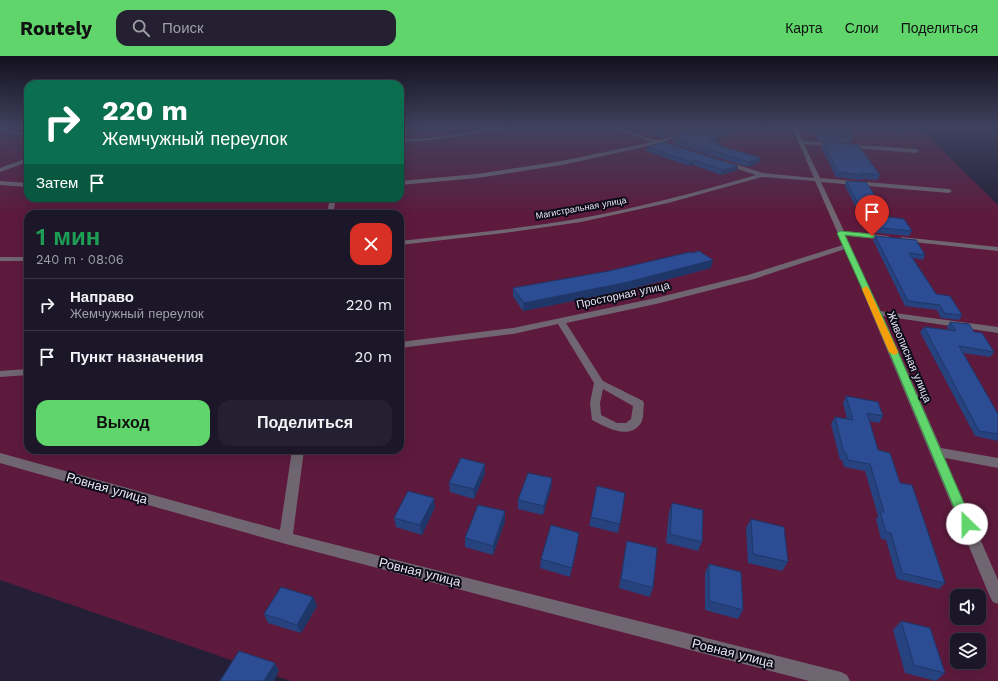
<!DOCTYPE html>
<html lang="ru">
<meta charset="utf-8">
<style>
body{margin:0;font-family:"Work Sans",sans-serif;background:#242031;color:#f1f3f6;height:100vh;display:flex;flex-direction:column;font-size:15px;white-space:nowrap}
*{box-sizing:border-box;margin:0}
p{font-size:13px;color:#a09fa8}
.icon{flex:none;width:22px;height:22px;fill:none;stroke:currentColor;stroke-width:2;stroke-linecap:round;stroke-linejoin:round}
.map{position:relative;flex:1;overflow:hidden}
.sheet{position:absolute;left:24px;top:154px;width:380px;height:244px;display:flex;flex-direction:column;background:#1b1729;border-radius:12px;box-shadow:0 4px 16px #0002,0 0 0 1px #393646}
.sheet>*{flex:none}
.top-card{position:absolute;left:24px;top:24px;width:380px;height:122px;border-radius:12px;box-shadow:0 4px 16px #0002,0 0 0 1px #393646;background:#0b6e4f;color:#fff;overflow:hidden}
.controls{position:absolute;left:950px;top:533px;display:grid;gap:8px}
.controls a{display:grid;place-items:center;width:36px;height:36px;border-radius:8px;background:#1b1729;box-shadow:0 4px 16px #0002,0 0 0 1px #393646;font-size:20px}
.pin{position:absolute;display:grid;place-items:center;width:34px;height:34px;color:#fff;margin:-41px -17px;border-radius:50% 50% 50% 0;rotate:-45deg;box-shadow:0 0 4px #0007}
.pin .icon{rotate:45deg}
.me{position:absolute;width:44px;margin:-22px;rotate:337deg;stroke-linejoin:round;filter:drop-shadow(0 0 3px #0008)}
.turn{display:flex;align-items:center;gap:14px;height:84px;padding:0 12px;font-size:18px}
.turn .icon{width:52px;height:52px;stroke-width:2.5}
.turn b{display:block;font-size:28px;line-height:34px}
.then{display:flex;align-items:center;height:38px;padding:0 12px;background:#0003;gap:8px;font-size:15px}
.round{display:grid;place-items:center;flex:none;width:42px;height:42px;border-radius:12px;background:#242031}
.head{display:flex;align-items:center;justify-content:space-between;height:68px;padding:0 12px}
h1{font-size:24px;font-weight:600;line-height:30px;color:#1e9e55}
.button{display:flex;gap:8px;margin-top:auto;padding:8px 12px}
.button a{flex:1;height:46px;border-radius:12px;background:#5fd56b;color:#111;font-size:16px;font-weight:600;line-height:46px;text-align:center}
.button a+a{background:#242031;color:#f1f3f6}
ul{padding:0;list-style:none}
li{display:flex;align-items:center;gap:12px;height:52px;padding:0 12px;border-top:1px solid #393646}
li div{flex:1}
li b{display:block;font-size:15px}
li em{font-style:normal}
header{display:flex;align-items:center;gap:24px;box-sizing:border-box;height:56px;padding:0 20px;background:#5fd56b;color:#111}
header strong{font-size:19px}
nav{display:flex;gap:22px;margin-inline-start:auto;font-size:14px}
.search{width:280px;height:36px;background:#242031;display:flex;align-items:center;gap:10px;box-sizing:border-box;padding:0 14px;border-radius:12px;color:#a09fa8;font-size:15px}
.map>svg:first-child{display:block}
</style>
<header>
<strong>Routely</strong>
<div class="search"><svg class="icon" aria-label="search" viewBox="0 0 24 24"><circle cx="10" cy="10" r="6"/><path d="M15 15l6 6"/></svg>Поиск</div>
<nav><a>Карта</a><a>Слои</a><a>Поделиться</a></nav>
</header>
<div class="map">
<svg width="998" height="625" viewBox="0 0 998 625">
<rect width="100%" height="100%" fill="#241f37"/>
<path fill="#5d1a3d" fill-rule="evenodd" d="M0,71H28V142H400V71H919L998,149V625H291L0,524ZM28,158H400V394H28ZM957,540H979V562H957ZM957,584H979V606H957Z"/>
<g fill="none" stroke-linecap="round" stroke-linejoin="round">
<g fill="#706671" fill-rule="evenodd">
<polygon points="501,71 514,71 431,84 400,86 400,84 431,82"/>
<path d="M610,71C624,71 650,85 659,84C673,82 684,71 698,71L663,86L675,90L673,93L658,88L562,109L477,122L400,129V125L477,118L562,105L652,86Z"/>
<path d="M792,71H796L803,85L916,93L919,95L916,97L804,88L820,122L949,133L952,135L949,137L821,126L844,175L888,180L892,182L888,184L846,180L880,255L998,271V277L883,260L941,392L998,402V412L945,402L998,524V548L993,546L990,541L845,193L754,223L656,248L566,267L603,325L643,345L644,348C643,354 644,362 641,367C629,385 606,371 592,364L590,347L594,327L558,268L513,278L400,292V286L513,272L656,242L748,219L843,189L815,125L762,121L668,147L581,166L504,177L400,189V185C461,178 521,173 582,162C641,151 698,136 756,119L723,108L722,107L725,105L763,117L814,122ZM603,333L633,350L631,363L626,367H617L601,359L600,347Z"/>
<polygon points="0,74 28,77 28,79 0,76"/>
<polygon points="28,102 28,106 0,116 0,112"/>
<polygon points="0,125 28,127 28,131 0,129"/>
<polygon points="330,142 336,142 333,158 327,158"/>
<polygon points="901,181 998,191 998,195 904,185 901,185"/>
<rect x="0" y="201" width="28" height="4"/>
<polygon points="28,313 28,319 0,321 0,315"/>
<polygon points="292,394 304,394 293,478 841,616 847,619 850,625 809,625 286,488 0,407 0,397 280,474"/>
</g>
</g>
<g fill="#26427f">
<polygon points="650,71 688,71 663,82 647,77 648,72"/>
<polygon points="811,71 847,71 854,81 851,87 818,85"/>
<polygon points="857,71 906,71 904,76"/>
<polygon points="672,80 714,86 721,88 721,90 759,107 748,111 674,88 674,85 671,84"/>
<polygon points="823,86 880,119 877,124 861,123 860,124 836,121 821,91"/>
<polygon points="647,91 738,110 737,114 721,119 693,109 689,110 646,95"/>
<polygon points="846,125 889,161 912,175 909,180 869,176 845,130"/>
<polygon points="875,180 925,199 923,204 913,202 936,238 962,259 959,264 941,262 937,254 905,250 873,184"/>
<polygon points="711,212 627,234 523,255 513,240 513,232 609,215"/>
<polygon points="950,266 974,276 994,296 990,301 963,297 998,358 998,385 975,380 920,276 924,271 949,274 947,271"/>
<polygon points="846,340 883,360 879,367 869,365 878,394 900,427 945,527 939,533 897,523 886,484 881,483 876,463 878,460 865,415 844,411 842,404 840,404 831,368 835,361 847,363 843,347"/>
<polygon points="485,417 474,443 450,436 449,427"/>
<polygon points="552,422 551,432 543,459 518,453 518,444"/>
<polygon points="672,447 702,486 698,495 666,487 669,456"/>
<polygon points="435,451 422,479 396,471 394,462"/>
<polygon points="505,455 505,465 493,499 465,491 465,482"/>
<polygon points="591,461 620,468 618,477 589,470"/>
<polygon points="751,463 788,506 782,515 748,507 746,472"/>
<polygon points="627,485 653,532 650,541 619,532 625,494"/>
<polygon points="578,486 570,521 540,512 541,503"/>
<polygon points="709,508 743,554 738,563 705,554 705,517"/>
<polygon points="313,541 317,550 301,577 268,567 264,558"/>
<polygon points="901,565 945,617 936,625 905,617 893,574"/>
</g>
<g fill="#1f3668">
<polygon points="678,71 688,71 663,82 664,77"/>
<polygon points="741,71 751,71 707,88 708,84"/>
<polygon points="761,102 759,107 748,111 749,106"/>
<polygon points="694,104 693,109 689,110 690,106"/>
<polygon points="738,110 737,114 721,119 723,114"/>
<polygon points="374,142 394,142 374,144"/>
<polygon points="713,204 711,212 627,234 523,255 524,247"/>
<polygon points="400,266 401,274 400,274"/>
<polygon points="485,408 485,417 474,443 474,433"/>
<polygon points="552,422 551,432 543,459 544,450"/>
<polygon points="434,442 435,451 422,479 420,469"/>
<polygon points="505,455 505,465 493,499 493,490"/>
<polygon points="579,477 578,486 570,521 572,512"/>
<polygon points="313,541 317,550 301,577 297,569"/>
<polygon points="275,607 279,615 274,625 264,625"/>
</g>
<g fill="#2c4d94" stroke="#1f3668">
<polygon points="650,71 678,71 664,77 648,72"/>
<polygon points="692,71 741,71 708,84 721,88 717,89 761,102 749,106 675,83 680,82 672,80"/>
<polygon points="815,71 847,71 854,81 820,79"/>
<polygon points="664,86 738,110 723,114 694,104 690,106 647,91"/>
<polygon points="823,86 858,89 880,119 861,117 862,119 838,116"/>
<polygon points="846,125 866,126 889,161 904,163 912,175 871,171"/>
<polygon points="875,180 916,184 925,199 909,197 936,238 950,240 962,259 944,257 940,249 908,245"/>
<polygon points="699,195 713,204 628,226 524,247 513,232 609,215 690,196 692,197"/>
<polygon points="950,266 969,268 974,276 982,277 994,296 959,290 998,358 998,378 979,375 924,271 956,275"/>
<polygon points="846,340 878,346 883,360 867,357 878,394 890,397 900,427 912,429 945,527 902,517 891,477 886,476 880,456 884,456 870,408 848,404 846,397 844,397 835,361 853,364"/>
<polygon points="461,402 485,408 474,433 449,427"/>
<polygon points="528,417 552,422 544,450 518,444"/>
<polygon points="597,430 625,437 620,468 591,461"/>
<polygon points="408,435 434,442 420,469 394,462"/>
<polygon points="672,447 703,454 702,486 670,478"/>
<polygon points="478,449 505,455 493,490 465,482"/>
<polygon points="751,463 784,471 788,506 753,498"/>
<polygon points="551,469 579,477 572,512 541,503"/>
<polygon points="627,485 657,492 653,532 621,523"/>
<polygon points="709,508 741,516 743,554 709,545"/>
<polygon points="281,531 313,541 297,569 264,558"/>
<polygon points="901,565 930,572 945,617 914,609"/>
<polygon points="239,595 275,607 264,625 220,625"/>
</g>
<linearGradient id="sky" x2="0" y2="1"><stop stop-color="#14111e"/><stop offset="0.45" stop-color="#3f425e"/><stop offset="1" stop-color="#3f425e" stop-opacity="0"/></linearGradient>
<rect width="998" height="159" fill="url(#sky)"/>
<polygon fill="#5fd56b" stroke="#3e8a46" points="840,175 872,178 875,180 872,182 845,179 881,257 973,468 972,472 967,473 963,472 961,468 873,257 837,177"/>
<polygon fill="#f59e0b" points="866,230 869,233 898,296 897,298 894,299 889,296 862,233"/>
<g text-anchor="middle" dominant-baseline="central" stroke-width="4" stroke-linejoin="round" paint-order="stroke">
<g font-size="9" fill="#e7e4f5" stroke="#0d0b16">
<text transform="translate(581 152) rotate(-10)">Магистральная улица</text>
</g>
<g font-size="11" fill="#e7e4f5" stroke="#0d0b16">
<text transform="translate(623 239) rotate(-12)">Просторная улица</text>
<text transform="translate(909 301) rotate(67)">Живописная улица</text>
</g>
<g font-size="13" fill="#e7e4f5" stroke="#0d0b16">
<text transform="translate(107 432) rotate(16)">Ровная улица</text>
<text transform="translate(420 516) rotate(14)">Ровная улица</text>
<text transform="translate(733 597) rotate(14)">Ровная улица</text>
</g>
</g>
</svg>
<div class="controls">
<a><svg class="icon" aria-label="sound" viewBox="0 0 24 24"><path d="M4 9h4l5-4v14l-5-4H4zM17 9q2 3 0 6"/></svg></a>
<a><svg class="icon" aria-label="layers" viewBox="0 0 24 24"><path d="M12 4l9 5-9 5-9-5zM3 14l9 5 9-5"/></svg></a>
</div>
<div class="pin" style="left:872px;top:180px;background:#d93025"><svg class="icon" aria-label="arrive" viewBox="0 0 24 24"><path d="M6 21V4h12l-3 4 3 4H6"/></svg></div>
<svg class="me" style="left:967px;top:468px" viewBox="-20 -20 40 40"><circle r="19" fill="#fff"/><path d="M0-13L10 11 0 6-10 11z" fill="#5fd56b"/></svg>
<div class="top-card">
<div class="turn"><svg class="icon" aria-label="right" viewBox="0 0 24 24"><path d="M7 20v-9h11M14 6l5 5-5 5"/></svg><div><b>220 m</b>Жемчужный переулок</div></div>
<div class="then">Затем<svg class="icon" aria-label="arrive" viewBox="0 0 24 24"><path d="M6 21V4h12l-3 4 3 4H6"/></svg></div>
</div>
<section class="sheet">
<div class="head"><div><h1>1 мин</h1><p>240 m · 08:06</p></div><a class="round" style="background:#d93025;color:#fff"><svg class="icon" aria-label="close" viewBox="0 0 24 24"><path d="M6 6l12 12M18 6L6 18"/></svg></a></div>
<ul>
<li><svg class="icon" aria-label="right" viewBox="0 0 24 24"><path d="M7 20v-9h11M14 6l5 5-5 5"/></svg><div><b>Направо</b><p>Жемчужный переулок</p></div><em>220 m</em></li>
<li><svg class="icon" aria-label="arrive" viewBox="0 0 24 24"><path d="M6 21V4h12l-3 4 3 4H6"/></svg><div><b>Пункт назначения</b></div><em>20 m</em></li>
</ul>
<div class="button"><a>Выход</a><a>Поделиться</a></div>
</section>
</div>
